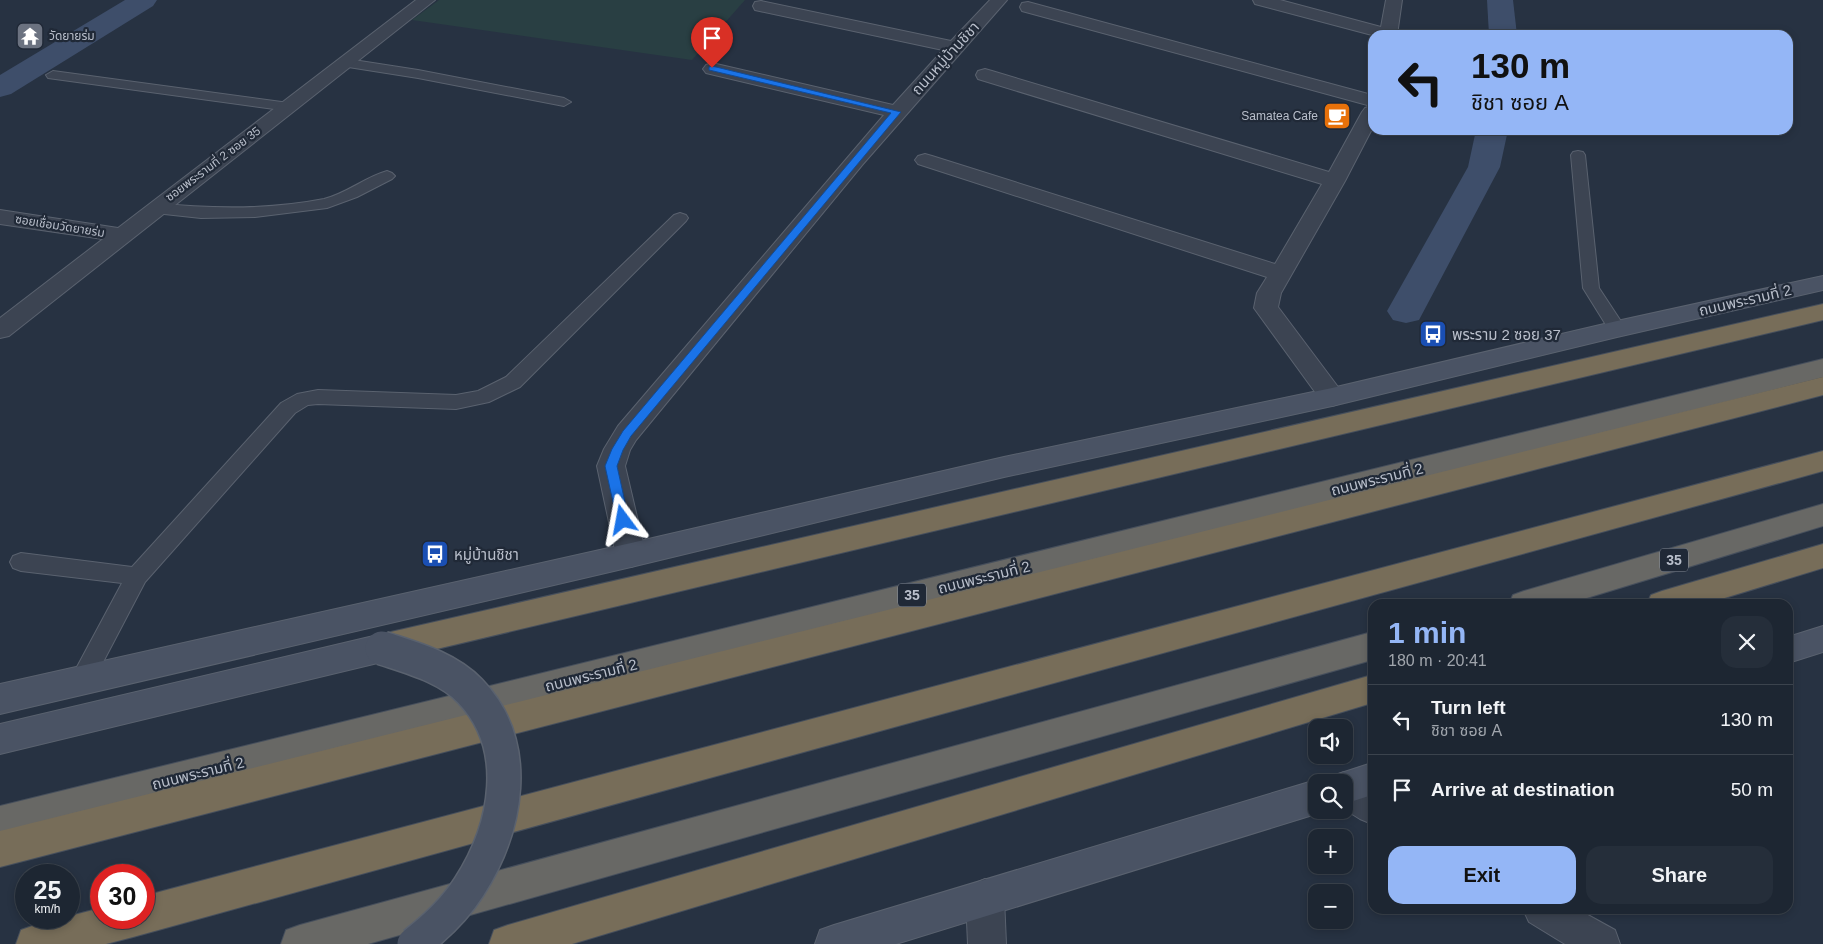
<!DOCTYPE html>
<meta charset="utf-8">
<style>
body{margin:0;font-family:Helvetica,"Noto Sans Thai",sans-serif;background:#252e3a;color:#f1f3f6;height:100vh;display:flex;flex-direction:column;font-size:19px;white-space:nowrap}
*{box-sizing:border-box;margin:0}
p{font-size:16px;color:#a0a5ac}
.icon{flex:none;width:28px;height:28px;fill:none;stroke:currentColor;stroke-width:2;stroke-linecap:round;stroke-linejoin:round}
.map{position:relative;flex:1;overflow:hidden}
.drawer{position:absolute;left:1368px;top:599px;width:425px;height:315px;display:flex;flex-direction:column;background:#1d2632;border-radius:15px;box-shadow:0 2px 8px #0003,0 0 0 1px #3b434d}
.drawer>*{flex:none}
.hud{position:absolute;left:1368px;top:30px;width:425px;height:105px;border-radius:15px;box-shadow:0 2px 8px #0003,0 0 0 1px #3b434d;background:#94b6f6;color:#111;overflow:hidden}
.buttons{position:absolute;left:1308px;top:719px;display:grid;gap:10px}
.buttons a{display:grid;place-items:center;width:45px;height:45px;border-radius:10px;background:#1d2632;box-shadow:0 2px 8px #0003,0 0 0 1px #3b434d;font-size:25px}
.speed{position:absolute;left:15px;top:864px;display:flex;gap:10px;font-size:25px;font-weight:700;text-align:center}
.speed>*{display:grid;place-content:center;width:65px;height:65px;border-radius:50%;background:#1d2632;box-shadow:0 2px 8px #0003,0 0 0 1px #3b434d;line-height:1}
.speed small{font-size:12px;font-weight:400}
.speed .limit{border:8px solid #d22;background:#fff;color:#111}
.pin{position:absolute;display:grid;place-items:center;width:42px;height:42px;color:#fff;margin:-51px -21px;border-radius:50% 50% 50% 0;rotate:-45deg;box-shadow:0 0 5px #0007}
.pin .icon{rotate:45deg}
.me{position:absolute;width:55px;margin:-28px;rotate:347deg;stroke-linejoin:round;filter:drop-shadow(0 0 4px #0008)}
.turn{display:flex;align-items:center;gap:18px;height:105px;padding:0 20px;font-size:22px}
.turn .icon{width:65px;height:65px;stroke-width:2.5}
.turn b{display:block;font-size:35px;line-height:42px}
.round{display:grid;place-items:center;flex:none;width:52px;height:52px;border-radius:15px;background:#252e3a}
.headline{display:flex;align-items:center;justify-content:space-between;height:85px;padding:0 20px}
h1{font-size:30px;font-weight:800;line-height:38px;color:#94b6f6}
.cta{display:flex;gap:10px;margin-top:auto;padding:10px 20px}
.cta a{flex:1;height:58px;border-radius:15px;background:#94b6f6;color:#111;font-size:20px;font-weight:800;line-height:58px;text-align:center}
.cta a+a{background:#252e3a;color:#f1f3f6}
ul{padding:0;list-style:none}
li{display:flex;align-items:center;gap:15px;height:70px;padding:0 20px;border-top:1px solid #3b434d}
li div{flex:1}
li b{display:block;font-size:19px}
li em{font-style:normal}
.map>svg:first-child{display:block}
</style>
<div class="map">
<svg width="1823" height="944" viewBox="0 0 1823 944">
<rect width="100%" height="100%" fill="#273242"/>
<polygon fill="#293f43" points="439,0 745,0 692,60 412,20"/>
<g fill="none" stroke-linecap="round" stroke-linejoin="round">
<g fill="#3e4e6a" fill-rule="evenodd">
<polygon points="125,0 157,0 153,6 11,94 0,97 0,75"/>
<polygon points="1487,0 1513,0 1517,35 1489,35"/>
<polygon points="1476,130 1508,130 1500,167 1419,320 1406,323 1393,320 1387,311 1468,167"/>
</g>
<g stroke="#5a626f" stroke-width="2">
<g id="service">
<polygon points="347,59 418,70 564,98 571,102 564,106 418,78 342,66 340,63"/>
<polygon points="53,71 289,103 296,107 289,111 48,78 46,75"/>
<polygon points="1578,151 1583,152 1585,155 1599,288 1626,329 1623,333 1617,335 1611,333 1583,288 1571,155 1573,152"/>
<path d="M387,171L392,173L395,176L392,179L357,197L327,208L255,217L201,218L155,213L149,211L147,208L149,205L155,203C211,209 268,210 324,199C346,194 365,177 387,171Z"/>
<polygon points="680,213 686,215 688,218 686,221 520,387 489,402 456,409 318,404 308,405 295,413 145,582 90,687 82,690 74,687 70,680 122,583 21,571 13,568 10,562 13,556 21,553 132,567 281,403 297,394 318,390 456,395 478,391 506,377 674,215"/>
</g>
</g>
<g stroke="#5a626f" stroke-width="2">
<g id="minor">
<polygon points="416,0 435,0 9,336 0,338 0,318 103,239 0,224 0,210 118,228"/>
<polygon points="990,0 1007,0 863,164 636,440 630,450 625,466 646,555 641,563 631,567 621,563 616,555 597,466 604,449 618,426 884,115 706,73 703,69 706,65 712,63 893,105 943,50 755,10 753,6 755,2 761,1 951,41"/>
<polygon points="1253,0 1280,0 1381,27 1386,0 1402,0 1397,35 1372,35 1255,4"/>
<polygon points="1028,2 1372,95 1372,129 1345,181 1281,293 1278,307 1341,391 1345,397 1341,403 1332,406 1323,403 1254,308 1257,293 1267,277 918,164 915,160 918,156 925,154 932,156 1275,264 1322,184 978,79 976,75 978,71 985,69 992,71 1329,172 1362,112 1365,108 1371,106 1022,11 1020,7 1022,3"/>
<polygon points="1344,772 1372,788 1372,824 1360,819 1344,809 1344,782 1329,782 1332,777"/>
<polygon points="985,879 998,885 1004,898 1006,944 968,944 966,898 972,885"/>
<polygon points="1523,909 1577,909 1615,930 1620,944 1565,944 1529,922"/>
</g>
</g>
<g stroke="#5a626f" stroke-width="2">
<g id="secondary">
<polygon points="1823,276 1823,290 1617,337 1332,406 1004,477 631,567 0,714 0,684 631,543 1004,457 1332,388 1617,321"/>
<polygon points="1823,626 1823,652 1788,663 1788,637"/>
<polygon points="382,634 393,638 398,648 393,658 382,662 0,754 0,724"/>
<polygon points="1372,763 1372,795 1344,804 1344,782 1329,782 1332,776"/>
<polygon points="1316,780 1322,782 1316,782 1316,810 1325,810 1316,814 896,944 815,944 820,930 834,925"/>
</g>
</g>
<g stroke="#464f5c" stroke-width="2">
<g id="trunk">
<polygon points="1823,359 1823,377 0,840 0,806"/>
<polygon points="1823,504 1823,526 1567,604 1509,604 1513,595 1524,591"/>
<polygon points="1372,632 1372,660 368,944 281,944 286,930 300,925"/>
</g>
</g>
<g stroke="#464f5c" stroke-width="2">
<g id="motorway">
<polygon points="1823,304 1823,320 382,662 371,658 366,648 371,638 382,634"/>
<polygon points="1823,377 1823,395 0,867 0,831"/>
<polygon points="1823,451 1823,471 133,937 106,944 16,944 21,930 35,925 101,908 101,918 144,918 144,896"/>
<polygon points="1823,544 1823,568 1705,604 1647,604 1651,595 1662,591"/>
<polygon points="1372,675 1372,703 572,944 489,944 494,930 508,925"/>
</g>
</g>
<use href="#service" fill="#3c4452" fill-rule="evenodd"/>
<use href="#minor" fill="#3c4452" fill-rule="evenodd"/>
<use href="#secondary" fill="#4a5364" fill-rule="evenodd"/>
<use href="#trunk" fill="#686865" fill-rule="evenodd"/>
<use href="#motorway" fill="#776d59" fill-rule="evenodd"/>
<g stroke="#5a626f" stroke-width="36" stroke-linecap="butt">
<path id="secondary-bridge" d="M382,648C412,658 447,667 470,691C523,746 507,828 469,887C455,909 435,928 414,944"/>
</g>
<use href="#secondary-bridge" stroke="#4a5364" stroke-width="33"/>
</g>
<polygon fill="#1a73e8" stroke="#114b97" points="712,66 901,112 631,436 623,450 617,466 629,520 627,523 619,523 617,520 605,466 612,449 623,431 891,113 709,70 709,67"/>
<defs>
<g id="temple-square" transform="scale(1.4375)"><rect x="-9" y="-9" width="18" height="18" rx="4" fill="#6b7280" stroke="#202937"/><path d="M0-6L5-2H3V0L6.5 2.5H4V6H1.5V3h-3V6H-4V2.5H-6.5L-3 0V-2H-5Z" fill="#fff"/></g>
<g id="cafe-square" transform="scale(1.4375)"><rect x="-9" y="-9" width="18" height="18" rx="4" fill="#e8710a" stroke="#202937"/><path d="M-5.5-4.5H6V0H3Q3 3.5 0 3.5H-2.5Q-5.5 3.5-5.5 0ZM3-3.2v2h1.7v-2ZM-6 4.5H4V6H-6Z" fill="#fff"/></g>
<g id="bus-square" transform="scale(1.4375)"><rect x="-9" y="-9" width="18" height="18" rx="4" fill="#1a4fb4" stroke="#202937"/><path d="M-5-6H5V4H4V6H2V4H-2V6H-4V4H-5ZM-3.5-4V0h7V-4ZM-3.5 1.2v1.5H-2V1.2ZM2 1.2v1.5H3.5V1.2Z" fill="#fff"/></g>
</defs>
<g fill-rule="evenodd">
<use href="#temple-square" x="30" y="36"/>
<use href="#cafe-square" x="1337" y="116"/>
<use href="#bus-square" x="1433" y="334"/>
<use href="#bus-square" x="435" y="554"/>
</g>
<g text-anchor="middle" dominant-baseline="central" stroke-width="4.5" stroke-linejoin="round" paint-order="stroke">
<g font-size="12" fill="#b9bfcb" stroke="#202937" text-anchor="start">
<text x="49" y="36">วัดยายร่ม</text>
<text x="1318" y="116" text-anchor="end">Samatea Cafe</text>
</g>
<g font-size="12" fill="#b9bfcb" stroke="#202937">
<text transform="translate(213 164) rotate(-37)">ซอยพระรามที่ 2 ซอย 35</text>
<text transform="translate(60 226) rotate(9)">ซอยเชื่อมวัดยายร่ม</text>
</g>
<g fill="#202937" stroke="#8b929f" stroke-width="1">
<rect x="1660" y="548.5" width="28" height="23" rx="4"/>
<rect x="898" y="583.5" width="28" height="23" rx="4"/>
</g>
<g font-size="14" font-weight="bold" fill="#b9bfcb">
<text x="1674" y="560">35</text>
<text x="912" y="595">35</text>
</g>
<g font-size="15" fill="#b9bfcb" stroke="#202937">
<text transform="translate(945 58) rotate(-48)">ถนนหมู่บ้านชิชา</text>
<text transform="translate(1745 300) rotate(-13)">ถนนพระรามที่ 2</text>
<text transform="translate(1377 479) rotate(-14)">ถนนพระรามที่ 2</text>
<text transform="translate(984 577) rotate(-14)">ถนนพระรามที่ 2</text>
<text transform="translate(591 675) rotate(-14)">ถนนพระรามที่ 2</text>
<text transform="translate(198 773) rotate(-14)">ถนนพระรามที่ 2</text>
</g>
<g font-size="15" fill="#b9bfcb" stroke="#202937" text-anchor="start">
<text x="1452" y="334">พระราม 2 ซอย 37</text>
<text x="454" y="554">หมู่บ้านชิชา</text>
</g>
</g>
</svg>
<div class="buttons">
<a><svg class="icon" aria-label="sound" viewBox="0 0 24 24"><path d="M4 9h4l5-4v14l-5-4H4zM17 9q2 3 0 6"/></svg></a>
<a><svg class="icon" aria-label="search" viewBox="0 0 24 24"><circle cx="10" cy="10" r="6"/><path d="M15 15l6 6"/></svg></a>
<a>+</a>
<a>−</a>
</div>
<div class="speed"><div>25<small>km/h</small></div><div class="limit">30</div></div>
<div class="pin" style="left:712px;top:68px;background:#d93025"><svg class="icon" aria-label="arrive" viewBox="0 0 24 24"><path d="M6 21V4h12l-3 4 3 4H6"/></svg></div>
<svg class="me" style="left:623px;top:520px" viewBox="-20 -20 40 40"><path d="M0-17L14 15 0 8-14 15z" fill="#1a73e8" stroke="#fff" stroke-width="4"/></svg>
<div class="hud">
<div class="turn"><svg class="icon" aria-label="left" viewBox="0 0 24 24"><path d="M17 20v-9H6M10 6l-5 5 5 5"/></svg><div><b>130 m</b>ชิชา ซอย A</div></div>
</div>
<section class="drawer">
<div class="headline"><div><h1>1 min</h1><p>180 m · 20:41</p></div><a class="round"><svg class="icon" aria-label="close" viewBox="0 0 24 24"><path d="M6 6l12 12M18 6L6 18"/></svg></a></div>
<ul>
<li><svg class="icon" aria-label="left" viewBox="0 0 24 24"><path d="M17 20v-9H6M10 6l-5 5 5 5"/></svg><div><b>Turn left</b><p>ชิชา ซอย A</p></div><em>130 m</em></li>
<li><svg class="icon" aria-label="arrive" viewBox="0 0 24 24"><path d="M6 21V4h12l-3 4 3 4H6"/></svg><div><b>Arrive at destination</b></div><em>50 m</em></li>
</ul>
<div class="cta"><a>Exit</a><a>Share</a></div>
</section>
</div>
